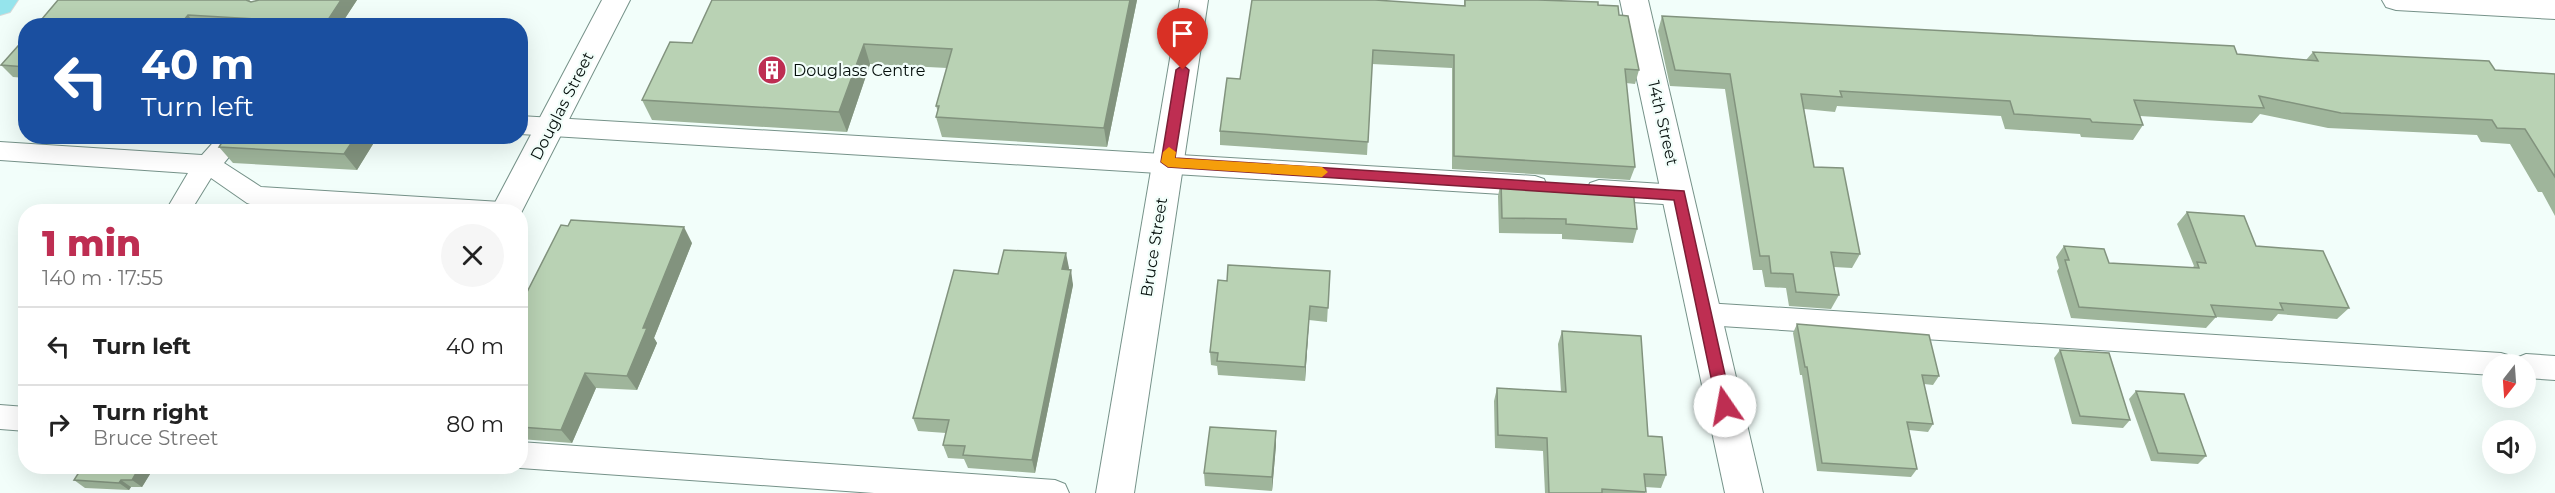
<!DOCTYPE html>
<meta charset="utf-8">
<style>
body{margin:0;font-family:Montserrat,sans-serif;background:#f6f6f6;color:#222;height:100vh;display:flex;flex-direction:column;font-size:22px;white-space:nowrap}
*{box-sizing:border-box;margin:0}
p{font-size:20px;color:#767676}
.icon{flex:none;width:33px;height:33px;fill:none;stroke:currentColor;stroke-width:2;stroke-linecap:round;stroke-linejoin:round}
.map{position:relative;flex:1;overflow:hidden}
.sheet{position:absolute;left:18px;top:204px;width:510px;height:270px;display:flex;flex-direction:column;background:#fff;border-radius:24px;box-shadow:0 6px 24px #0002}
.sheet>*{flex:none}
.banner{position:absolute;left:18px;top:18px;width:510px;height:126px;border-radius:24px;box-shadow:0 6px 24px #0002;background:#1a4fa0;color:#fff;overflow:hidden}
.needle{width:39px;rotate:197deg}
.controls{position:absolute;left:2482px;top:354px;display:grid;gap:12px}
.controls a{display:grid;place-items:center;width:54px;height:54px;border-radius:50%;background:#fff;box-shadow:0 6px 24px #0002;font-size:30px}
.pin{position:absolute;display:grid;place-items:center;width:51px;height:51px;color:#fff;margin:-62px -26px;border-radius:50% 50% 50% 0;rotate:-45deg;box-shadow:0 0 6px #0007}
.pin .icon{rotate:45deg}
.me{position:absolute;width:66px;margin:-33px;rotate:348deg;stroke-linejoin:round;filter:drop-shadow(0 0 4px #0008)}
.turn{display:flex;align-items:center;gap:21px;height:126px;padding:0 24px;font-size:27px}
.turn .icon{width:78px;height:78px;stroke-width:2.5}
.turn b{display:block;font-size:42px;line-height:51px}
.round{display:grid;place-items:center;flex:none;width:63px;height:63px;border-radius:32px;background:#f6f6f6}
.headline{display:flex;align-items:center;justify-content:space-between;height:102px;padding:0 24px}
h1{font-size:36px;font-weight:800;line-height:45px;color:#be2e52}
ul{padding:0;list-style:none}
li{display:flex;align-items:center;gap:18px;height:78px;padding:0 24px;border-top:2px solid #e0e0e0}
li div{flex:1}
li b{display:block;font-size:22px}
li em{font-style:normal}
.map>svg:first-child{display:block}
</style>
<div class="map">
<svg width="2555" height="493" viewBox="0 0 2555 493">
<rect width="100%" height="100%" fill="#f2fefa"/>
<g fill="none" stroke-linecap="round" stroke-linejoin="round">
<g stroke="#769289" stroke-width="2">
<g id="service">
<polygon points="520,116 1535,176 1544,179 1547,186 1544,193 1535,196 520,134"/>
<polygon points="219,136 246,136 224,163 261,187 501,202 510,205 513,212 345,212 256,206 247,203 211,178 190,212 165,212 188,173 0,160 0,142 202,155"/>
<polygon points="1599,180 1679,185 1688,188 1691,195 1688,202 1679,205 1599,200 1590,197 1587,190 1590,183"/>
<polygon points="1705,303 2501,353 2511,356 2514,363 2516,358 2526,354 2555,356 2555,380 2526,378 2526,364 2493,364 2493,375 1705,325 1696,322 1692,314 1696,306"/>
<polygon points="0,405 26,407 26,431 0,429"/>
<polygon points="520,442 1055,480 1065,484 1069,493 874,493 520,468 517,466 520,466"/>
</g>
</g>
<g stroke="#769289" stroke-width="2">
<g id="minor">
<polygon points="602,0 630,0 520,215 520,212 490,212"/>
<polygon points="1180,0 1208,0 1134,493 1096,493"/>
<polygon points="1620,0 1648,0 1763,493 1725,493"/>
<polygon points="2382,0 2555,0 2555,19 2396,10 2386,7"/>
</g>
</g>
<g stroke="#d7d9d8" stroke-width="2">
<polygon id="primary" points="0,0 18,0 10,12 0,15"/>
</g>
<use href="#service" fill="#fff" fill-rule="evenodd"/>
<use href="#minor" fill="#fff" fill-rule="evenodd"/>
<use href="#primary" fill="#95e4ec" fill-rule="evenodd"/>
</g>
<g fill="#9fb59b">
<polygon points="58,0 250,0 249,2 251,2 357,0 340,26 36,26"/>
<polygon points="1137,0 1107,147 942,137 936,117 938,112 936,106 947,68 870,64 847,132 652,120 642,100 692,43"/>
<polygon points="1464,0 1598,5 1619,15 1639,70 1635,84 1626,83 1635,167 1630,180 1452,169 1452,68 1372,64 1367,155 1220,145 1220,131 1240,79 1464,5"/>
<polygon points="1662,16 2237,54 2306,60 2313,52 2495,70 2555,74 2555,216 2542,192 2538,192 2510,144 2481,142 2477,135 2328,128 2260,114 2252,123 2140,116 2143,125 2133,140 2081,137 2080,134 2005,129 2001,116 1837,106 1835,112 1804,109 1814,167 1860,254 1852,268 1834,267 1839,295 1831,309 1789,306 1786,288 1765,287 1762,270 1753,270 1725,89 1670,86 1658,31"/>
<polygon points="26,37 26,78 13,77 1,65"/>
<polygon points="226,136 378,136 357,170 233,163 219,147"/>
<polygon points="1501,181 1637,229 1633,243 1562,239 1562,234 1499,233 1498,196"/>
<polygon points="2187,212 2256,246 2349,308 2337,319 2278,314 2272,321 2216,317 2206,328 2071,318 2057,271 2059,268 2056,257 2064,246 2109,263 2192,268 2194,266 2177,224"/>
<polygon points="692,243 654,338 657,343 637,390 596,388 572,443 520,439 520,306"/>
<polygon points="1069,268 1068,270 1073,285 1035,473 968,468 964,459 948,458 943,445 946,433 918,431 913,418 998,274"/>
<polygon points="1330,271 1327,322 1309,320 1305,381 1218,375 1217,366 1211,365 1210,352 1227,281"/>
<polygon points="1797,324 1939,376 1933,385 1924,384 1933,424 1928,432 1909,430 1917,469 1911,477 1817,471 1802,375 1800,375 1793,333"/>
<polygon points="1562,331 1648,436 1666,475 1661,488 1645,487 1645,493 1545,493 1543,451 1495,448 1494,401 1497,388 1561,392 1558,344"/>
<polygon points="2060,350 2130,420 2123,428 2072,424 2054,358"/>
<polygon points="2136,391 2206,456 2198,464 2151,461 2129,399"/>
<polygon points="1276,431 1276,445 1272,491 1205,486 1204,473"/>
<polygon points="83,466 155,466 142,487 131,487 129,490 85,488 74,480"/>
</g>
<g fill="#82937e">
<polygon points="341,0 357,0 340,26 328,26 326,23"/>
<polygon points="1130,0 1137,0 1107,147 1104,128"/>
<polygon points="188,15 196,26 179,26"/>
<polygon points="864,44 870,64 847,132 839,112"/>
<polygon points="356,136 378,136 357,170 344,154"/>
<polygon points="684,227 692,243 654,338 657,343 637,390 627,376 643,328"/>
<polygon points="1066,253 1069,268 1065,284 1062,269"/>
<polygon points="1071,270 1073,285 1035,473 1032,460"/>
<polygon points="1310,306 1309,320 1305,381 1305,367"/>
<polygon points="585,373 596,388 572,443 561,430"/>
<polygon points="1276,431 1276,445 1272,491 1272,477"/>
<polygon points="140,466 155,466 142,487 132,480"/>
<polygon points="121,480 131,487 129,490 119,483"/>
</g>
<g fill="#b9d2b4" stroke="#82937e" stroke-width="1.5">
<polygon points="58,0 246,0 251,2 259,0 341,0 326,23 188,15 179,26 36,26"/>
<polygon points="712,0 1130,0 1104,128 936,117 939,106 936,106 952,49 864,44 839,112 642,100 670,42 692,43"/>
<polygon points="1252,0 1375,0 1465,6 1465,0 1538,0 1598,2 1598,5 1618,6 1619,15 1628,16 1639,70 1625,69 1635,167 1454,156 1454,55 1373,50 1368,142 1220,131 1227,78 1240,79"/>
<polygon points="1662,16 2234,46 2237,54 2318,61 2313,52 2489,61 2495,70 2555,74 2555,177 2525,129 2497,128 2492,120 2341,113 2259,96 2264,108 2134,100 2143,125 2092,122 2090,119 2014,114 2010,101 1840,91 1842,97 1801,94 1814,167 1843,168 1860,254 1831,252 1839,295 1796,292 1793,274 1771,273 1769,256 1760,256 1730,74 1675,70"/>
<polygon points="26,37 26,67 1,65"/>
<polygon points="226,136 356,136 344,154 219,147"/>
<polygon points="1501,181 1633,189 1637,229 1566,224 1566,219 1502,218"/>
<polygon points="2187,212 2244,216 2256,246 2323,251 2349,308 2280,303 2283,310 2211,305 2216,317 2079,307 2065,260 2069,260 2064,246 2104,249 2109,263 2199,268 2197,262 2206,263"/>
<polygon points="571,220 684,227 643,328 647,328 627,376 585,373 561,430 520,427 520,306 561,225 568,226"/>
<polygon points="1004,250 1066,253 1062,269 1071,270 1032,460 963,455 965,446 943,445 949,420 913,418 954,270 998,274"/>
<polygon points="1228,265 1330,271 1328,308 1310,306 1305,367 1217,361 1218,353 1210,352 1218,280 1227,281"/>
<polygon points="1797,324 1929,335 1939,376 1922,375 1933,424 1907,422 1917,469 1822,463 1807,367 1805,367"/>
<polygon points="1562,331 1641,336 1648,436 1662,437 1666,475 1644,474 1646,492 1602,489 1602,493 1549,493 1547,438 1498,435 1497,388 1566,392"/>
<polygon points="2060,350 2109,353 2130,420 2080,416"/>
<polygon points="2136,391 2184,394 2206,456 2158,453"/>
<polygon points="1210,427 1276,431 1272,477 1204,473"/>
<polygon points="83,466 140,466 132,480 121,480 119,483 74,480"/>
</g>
<polygon fill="#be2e52" stroke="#7c1e35" stroke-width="1.5" points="1183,65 1189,70 1175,158 1684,191 1732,406 1730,410 1725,412 1720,410 1717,406 1674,200 1168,167 1161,162 1176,70"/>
<polygon fill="#f59e0b" points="1169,147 1176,152 1175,158 1322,167 1328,172 1322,177 1168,167 1161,162 1163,152"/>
<defs>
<g id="building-disc" transform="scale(1.5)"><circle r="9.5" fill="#be2e52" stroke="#f2fefa"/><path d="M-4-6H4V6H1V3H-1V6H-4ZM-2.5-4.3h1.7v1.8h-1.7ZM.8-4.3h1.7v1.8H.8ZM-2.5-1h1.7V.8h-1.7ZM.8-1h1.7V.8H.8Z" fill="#fff"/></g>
</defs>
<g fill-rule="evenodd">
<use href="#building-disc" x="772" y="70"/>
</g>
<g text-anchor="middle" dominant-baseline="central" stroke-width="4.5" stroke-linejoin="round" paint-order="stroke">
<g font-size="16" fill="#050f0c" stroke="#f2fefa" text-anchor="start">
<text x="793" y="70">Douglass Centre</text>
</g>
<g font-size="16" fill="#050f0c" stroke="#f2fefa">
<text transform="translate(562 106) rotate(-63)">Douglas Street</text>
<text transform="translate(1663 123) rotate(77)">14th Street</text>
<text transform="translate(1154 247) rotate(-81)">Bruce Street</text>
</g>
</g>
</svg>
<div class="controls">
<a><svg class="needle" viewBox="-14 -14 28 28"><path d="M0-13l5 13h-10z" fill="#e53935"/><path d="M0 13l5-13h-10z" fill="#767676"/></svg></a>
<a><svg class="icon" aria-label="sound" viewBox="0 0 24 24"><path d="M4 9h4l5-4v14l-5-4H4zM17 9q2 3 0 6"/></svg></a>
</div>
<div class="pin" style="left:1183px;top:70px;background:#d93025"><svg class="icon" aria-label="arrive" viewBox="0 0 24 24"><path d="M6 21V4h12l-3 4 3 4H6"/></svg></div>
<svg class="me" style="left:1725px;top:406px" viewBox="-20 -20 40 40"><circle r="19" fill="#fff"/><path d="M0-13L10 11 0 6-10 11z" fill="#be2e52"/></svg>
<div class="banner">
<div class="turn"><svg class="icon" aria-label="left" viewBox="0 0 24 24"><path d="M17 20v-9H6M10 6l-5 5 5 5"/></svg><div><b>40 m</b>Turn left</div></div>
</div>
<section class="sheet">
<div class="headline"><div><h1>1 min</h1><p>140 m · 17:55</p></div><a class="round"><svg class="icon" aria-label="close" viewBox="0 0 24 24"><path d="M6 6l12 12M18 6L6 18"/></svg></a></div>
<ul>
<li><svg class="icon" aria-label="left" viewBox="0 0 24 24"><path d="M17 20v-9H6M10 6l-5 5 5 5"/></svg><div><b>Turn left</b></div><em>40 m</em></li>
<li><svg class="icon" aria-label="right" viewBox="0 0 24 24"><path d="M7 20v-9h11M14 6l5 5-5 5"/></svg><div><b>Turn right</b><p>Bruce Street</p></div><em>80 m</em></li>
</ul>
</section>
</div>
